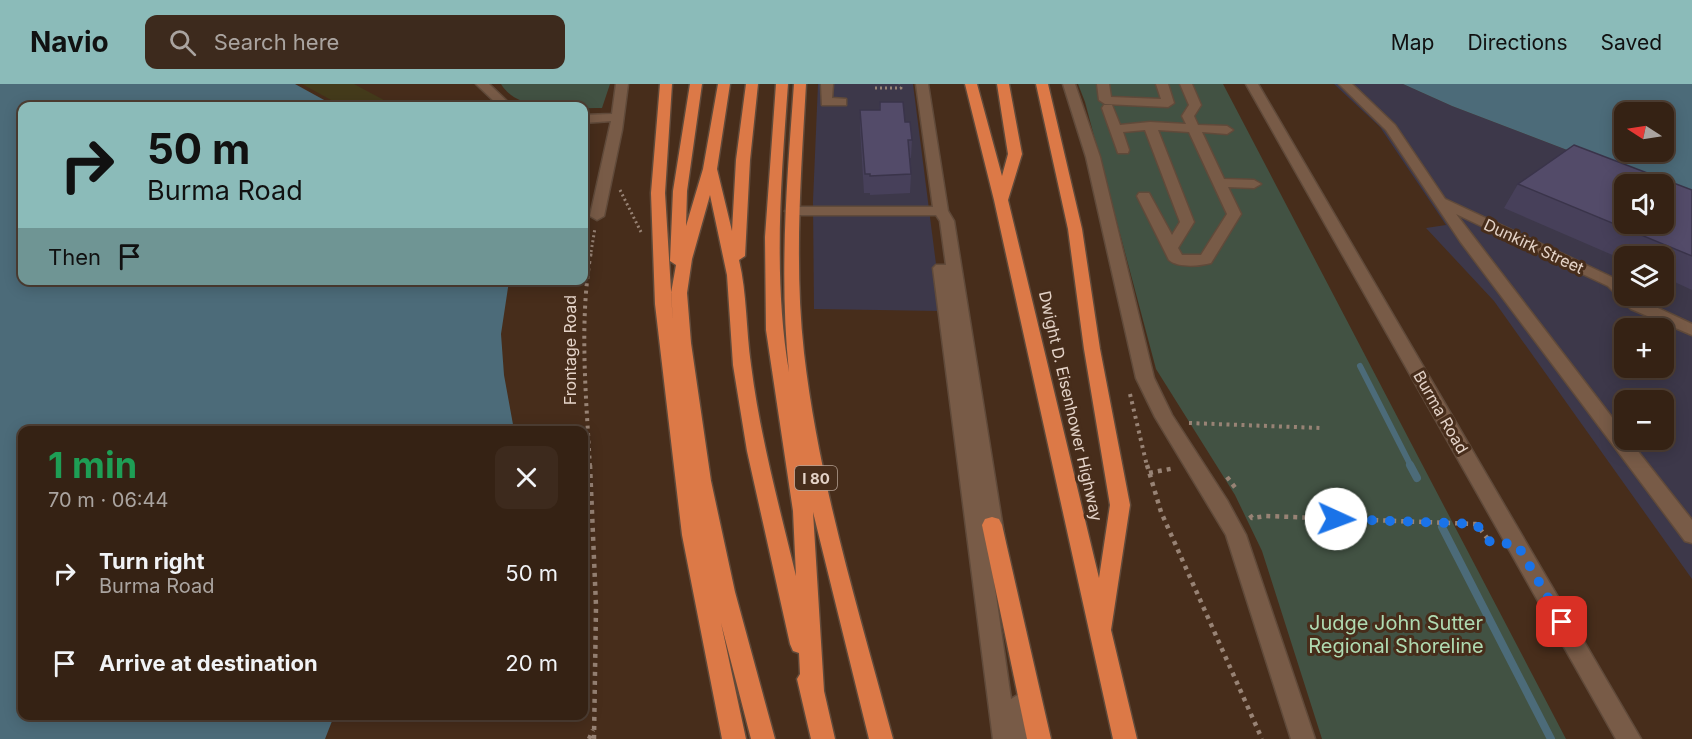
<!DOCTYPE html>
<meta charset="utf-8">
<style>
body{margin:0;font-family:Inter,sans-serif;background:#3d2a1d;color:#f1f3f6;height:100vh;display:flex;flex-direction:column;font-size:22px;white-space:nowrap}
*{box-sizing:border-box;margin:0}
p{font-size:20px;color:#aaa4a0}
.icon{flex:none;width:33px;height:33px;fill:none;stroke:currentColor;stroke-width:2;stroke-linecap:round;stroke-linejoin:round}
.map{position:relative;flex:1;overflow:hidden}
.sheet{position:absolute;left:18px;top:342px;width:570px;height:294px;display:flex;flex-direction:column;background:#352214;border-radius:12px;box-shadow:0 3px 15px #0003,0 0 0 2px #4f3f34}
.sheet>*{flex:none}
.top-card{position:absolute;left:18px;top:18px;width:570px;height:183px;border-radius:12px;box-shadow:0 3px 15px #0003,0 0 0 2px #4f3f34;background:#8bbbb9;color:#111;overflow:hidden}
.needle{width:39px;rotate:282deg}
.fabs{position:absolute;left:1614px;top:18px;display:grid;gap:12px}
.fabs a{display:grid;place-items:center;width:60px;height:60px;border-radius:12px;background:#352214;box-shadow:0 3px 15px #0003,0 0 0 2px #4f3f34;font-size:30px}
.pin{position:absolute;display:grid;place-items:center;width:51px;height:51px;color:#fff;margin:-26px;border-radius:12px;box-shadow:0 3px 9px #0006}
.me{position:absolute;width:66px;margin:-33px;rotate:92deg;stroke-linejoin:round;filter:drop-shadow(0 0 4px #0008)}
.turn{display:flex;align-items:center;gap:21px;height:126px;padding:0 30px;font-size:27px}
.turn .icon{width:78px;height:78px;stroke-width:2.5}
.turn b{display:block;font-size:42px;line-height:51px}
.then{display:flex;align-items:center;height:57px;padding:0 30px;background:#0003;gap:12px;font-size:22px}
.round{display:grid;place-items:center;flex:none;width:63px;height:63px;border-radius:12px;background:#3d2a1d}
.head{display:flex;align-items:center;justify-content:space-between;height:102px;padding:0 30px}
h1{font-size:36px;font-weight:700;line-height:45px;color:#1e9e55}
ul{padding:0;list-style:none}
li{display:flex;align-items:center;gap:18px;height:90px;padding:0 30px}
li div{flex:1}
li b{display:block;font-size:22px}
li em{font-style:normal}
header{display:flex;align-items:center;gap:36px;box-sizing:border-box;height:84px;padding:0 30px;background:#8bbbb9;color:#111}
header strong{font-size:28px}
nav{display:flex;gap:33px;margin-inline-start:auto;font-size:21px}
.search{width:420px;height:54px;background:#3d2a1d;display:flex;align-items:center;gap:15px;box-sizing:border-box;padding:0 21px;border-radius:12px;color:#aaa4a0;font-size:22px}
.map>svg:first-child{display:block}
</style>
<header>
<strong>Navio</strong>
<div class="search"><svg class="icon" aria-label="search" viewBox="0 0 24 24"><circle cx="10" cy="10" r="6"/><path d="M15 15l6 6"/></svg>Search here</div>
<nav><a>Map</a><a>Directions</a><a>Saved</a></nav>
</header>
<div class="map">
<svg width="1692" height="655" viewBox="0 0 1692 655">
<rect width="100%" height="100%" fill="#472d1b"/>
<g fill="#3d384a" fill-rule="evenodd">
<polygon points="818,0 913,0 942,227 814,225 813,117"/>
<path d="M1334,0H1403L1452,22L1656,100H1624V140H1664L1692,114V495L1494,217L1426,144L1446,141L1380,43ZM1624,172H1664V212H1624ZM1624,244H1664V284H1624ZM1624,316H1664V356H1624Z"/>
</g>
<g fill="#425243">
<path d="M501,0H610L602,24C573,24 519,30 501,0Z"/>
<polygon points="1078,0 1223,0 1566,655 1322,655 1262,467 1235,411 1156,285 1085,18"/>
</g>
<polygon fill="#443b1b" points="302,0 354,0 395,22 342,22"/>
<g fill="#4c6b79" fill-rule="evenodd">
<polygon points="0,0 295,0 335,22 22,22 22,196 509,197 501,250 504,291 514,346 22,346 22,632 334,632 325,655 0,655"/>
<path d="M1403,0H1692V114L1664,100H1656L1452,22ZM1624,28H1664V68H1624Z"/>
</g>
<g fill="none" stroke-linecap="round" stroke-linejoin="round">
<polyline stroke="#4c6b79" stroke-width="6" points="1360,282 1411,382"/>
<g stroke="#4c6b79" stroke-width="8">
<polyline points="1410,381 1417,394"/>
<polyline points="1442,443 1551,655"/>
</g>
<g stroke="#604a3a" stroke-width="3">
<g id="minor">
<polygon points="476,0 489,0 512,22 499,22"/>
<polygon points="616,0 628,0 622,46 604,132 597,136 590,132 611,37 584,39 584,31 612,30"/>
<polygon points="821,0 833,0 832,14 846,15 846,21 822,21"/>
<polygon points="916,0 928,0 948,127 954,137 1005,457 1002,463 995,465 989,463 1011,615 1021,609 1029,612 1039,655 993,655 933,184 936,181 946,181 940,137 936,131 792,131 785,127 792,123 933,123"/>
<polygon points="1063,0 1075,0 1100,73 1154,294 1172,331 1227,416 1246,451 1315,655 1291,655 1226,451 1155,333 1136,294 1086,73"/>
<polygon points="1097,0 1109,0 1111,13 1161,15 1156,0 1168,0 1174,19 1168,23 1105,20 1099,16"/>
<path d="M1180,0H1192L1201,21L1194,32L1198,41L1227,42L1233,46L1227,50L1202,48L1224,95L1254,96L1261,100L1254,104L1228,103L1241,130L1211,179C1200,182 1178,184 1169,176L1137,112L1139,109H1149L1172,151L1180,138L1145,46L1123,48L1129,66L1128,69H1118L1102,24L1104,21H1112L1120,41L1150,38L1186,40L1182,32L1189,21ZM1158,46L1189,48L1227,130L1201,171H1182L1178,164L1194,138Z"/>
<polygon points="1246,0 1258,0 1641,655 1616,655"/>
<polygon points="1339,0 1352,0 1395,41 1445,115 1618,196 1624,202 1624,212 1635,212 1643,217 1692,240 1692,251 1631,225 1608,202 1456,130 1624,349 1624,356 1629,356 1692,436 1692,459 1685,457 1460,157 1386,46"/>
</g>
</g>
<g stroke="#604a3a" stroke-width="3">
<g id="highway">
<path d="M660,0H672L665,109L673,239L671,209L676,181L670,177L673,107L690,0H702L687,107L686,142L703,85L718,0H730L717,85L732,147L736,76L746,0H758L750,76L745,172L739,176C747,210 746,246 751,281C760,352 779,422 796,492L793,427L766,246L765,153L776,0H788C781,96 773,193 789,288C779,192 787,96 794,0H806C801,89 794,180 804,269C819,400 859,527 893,655H869L813,428L824,607L835,655H811L797,595L800,590L799,569L793,567L790,560L747,367L733,281L727,191L710,111L692,175L687,209L691,259L711,397L735,508L775,655H751L721,539L746,655H722L682,451L655,220L651,109Z"/>
<polygon points="965,0 977,0 1002,92 1008,70 997,0 1009,0 1022,70 1008,116 1099,494 1110,421 1084,265 1068,145 1036,0 1048,0 1082,145 1100,265 1130,421 1111,546 1137,655 1113,655 994,116"/>
<polygon points="992,433 999,435 1002,441 1051,655 1027,655 982,441 985,435"/>
</g>
</g>
<g stroke="#988375" stroke-width="3" stroke-dasharray="2 3" stroke-linecap="butt">
<polyline points="875,4 901,4 900,0"/>
<polyline points="620,106 641,148"/>
<polyline points="591,168 595,144"/>
</g>
<g stroke="#988375" stroke-width="4" stroke-dasharray="3 4.5" stroke-linecap="butt">
<polyline points="1130,310 1147,382"/>
<polyline points="1189,339 1320,344"/>
<path d="M590,382C586,311 579,238 591,167"/>
</g>
<g stroke="#988375" stroke-width="4.5" stroke-dasharray="4 5" stroke-linecap="butt">
<polyline points="590,381 596,522 594,655"/>
<polyline points="1147,381 1161,428 1262,655"/>
<polyline points="1149,389 1175,384"/>
<polyline points="1227,393 1237,406"/>
<polyline points="1250,431 1252,434 1266,432 1476,440 1488,455"/>
<polyline points="589,655 593,646"/>
</g>
<use href="#minor" fill="#785b47" fill-rule="evenodd"/>
<use href="#highway" fill="#dc7947" fill-rule="evenodd"/>
</g>
<g fill="#47405a">
<polygon points="880,18 905,38 912,56 911,74 910,74 911,90 910,109 870,111 870,109 864,109 860,44 860,26 879,26"/>
<polygon points="1518,100 1692,106 1692,206 1664,193 1664,172 1624,172 1624,176 1504,124"/>
</g>
<g fill="#534b69" stroke="#3a344a" stroke-width="1.5" fill-rule="evenodd">
<polygon points="880,18 903,18 905,38 910,38 912,56 908,56 911,90 870,92 870,90 865,90 860,26 880,26"/>
<path d="M1574,61L1692,106V172L1518,100ZM1624,100H1664V140H1624Z"/>
</g>
<g fill="none" stroke-linecap="round" stroke-linejoin="round">
<polyline stroke="#1a73e8" stroke-width="10" stroke-dasharray="0 18" points="1336,435 1476,440 1491,459 1517,460 1562,538"/>
</g>
<g text-anchor="middle" dominant-baseline="central" stroke-width="6" stroke-linejoin="round" paint-order="stroke">
<rect fill="#472d1b" stroke="#b5a194" stroke-width="1.5" x="795" y="382" width="42" height="24" rx="4.5"/>
<g font-size="15" font-weight="bold" fill="#e4d3c8">
<text x="816" y="394">I 80</text>
</g>
<g font-size="16" fill="#e4d3c8" stroke="#472d1b">
<text transform="translate(1534 162) rotate(25)">Dunkirk Street</text>
<text transform="translate(570 266) rotate(-90)">Frontage Road</text>
<text transform="translate(1071 322) rotate(77)">Dwight D. Eisenhower Highway</text>
<text transform="translate(1441 328) rotate(60)">Burma Road</text>
</g>
<g font-size="20" fill="#afdab1" stroke="#472d1b">
<text x="1396" y="539">Judge John Sutter<tspan x="1396" dy="23">Regional Shoreline</tspan></text>
</g>
</g>
</svg>
<div class="fabs">
<a><svg class="needle" viewBox="-14 -14 28 28"><path d="M0-13l5 13h-10z" fill="#e53935"/><path d="M0 13l5-13h-10z" fill="#aaa4a0"/></svg></a>
<a><svg class="icon" aria-label="sound" viewBox="0 0 24 24"><path d="M4 9h4l5-4v14l-5-4H4zM17 9q2 3 0 6"/></svg></a>
<a><svg class="icon" aria-label="layers" viewBox="0 0 24 24"><path d="M12 4l9 5-9 5-9-5zM3 14l9 5 9-5"/></svg></a>
<a>+</a>
<a>−</a>
</div>
<div class="pin" style="left:1562px;top:538px;background:#d93025"><svg class="icon" aria-label="arrive" viewBox="0 0 24 24"><path d="M6 21V4h12l-3 4 3 4H6"/></svg></div>
<svg class="me" style="left:1336px;top:435px" viewBox="-20 -20 40 40"><circle r="19" fill="#fff"/><path d="M0-13L10 11 0 6-10 11z" fill="#1a73e8"/></svg>
<div class="top-card">
<div class="turn"><svg class="icon" aria-label="right" viewBox="0 0 24 24"><path d="M7 20v-9h11M14 6l5 5-5 5"/></svg><div><b>50 m</b>Burma Road</div></div>
<div class="then">Then<svg class="icon" aria-label="arrive" viewBox="0 0 24 24"><path d="M6 21V4h12l-3 4 3 4H6"/></svg></div>
</div>
<section class="sheet">
<div class="head"><div><h1>1 min</h1><p>70 m · 06:44</p></div><a class="round"><svg class="icon" aria-label="close" viewBox="0 0 24 24"><path d="M6 6l12 12M18 6L6 18"/></svg></a></div>
<ul>
<li><svg class="icon" aria-label="right" viewBox="0 0 24 24"><path d="M7 20v-9h11M14 6l5 5-5 5"/></svg><div><b>Turn right</b><p>Burma Road</p></div><em>50 m</em></li>
<li><svg class="icon" aria-label="arrive" viewBox="0 0 24 24"><path d="M6 21V4h12l-3 4 3 4H6"/></svg><div><b>Arrive at destination</b></div><em>20 m</em></li>
</ul>
</section>
</div>
